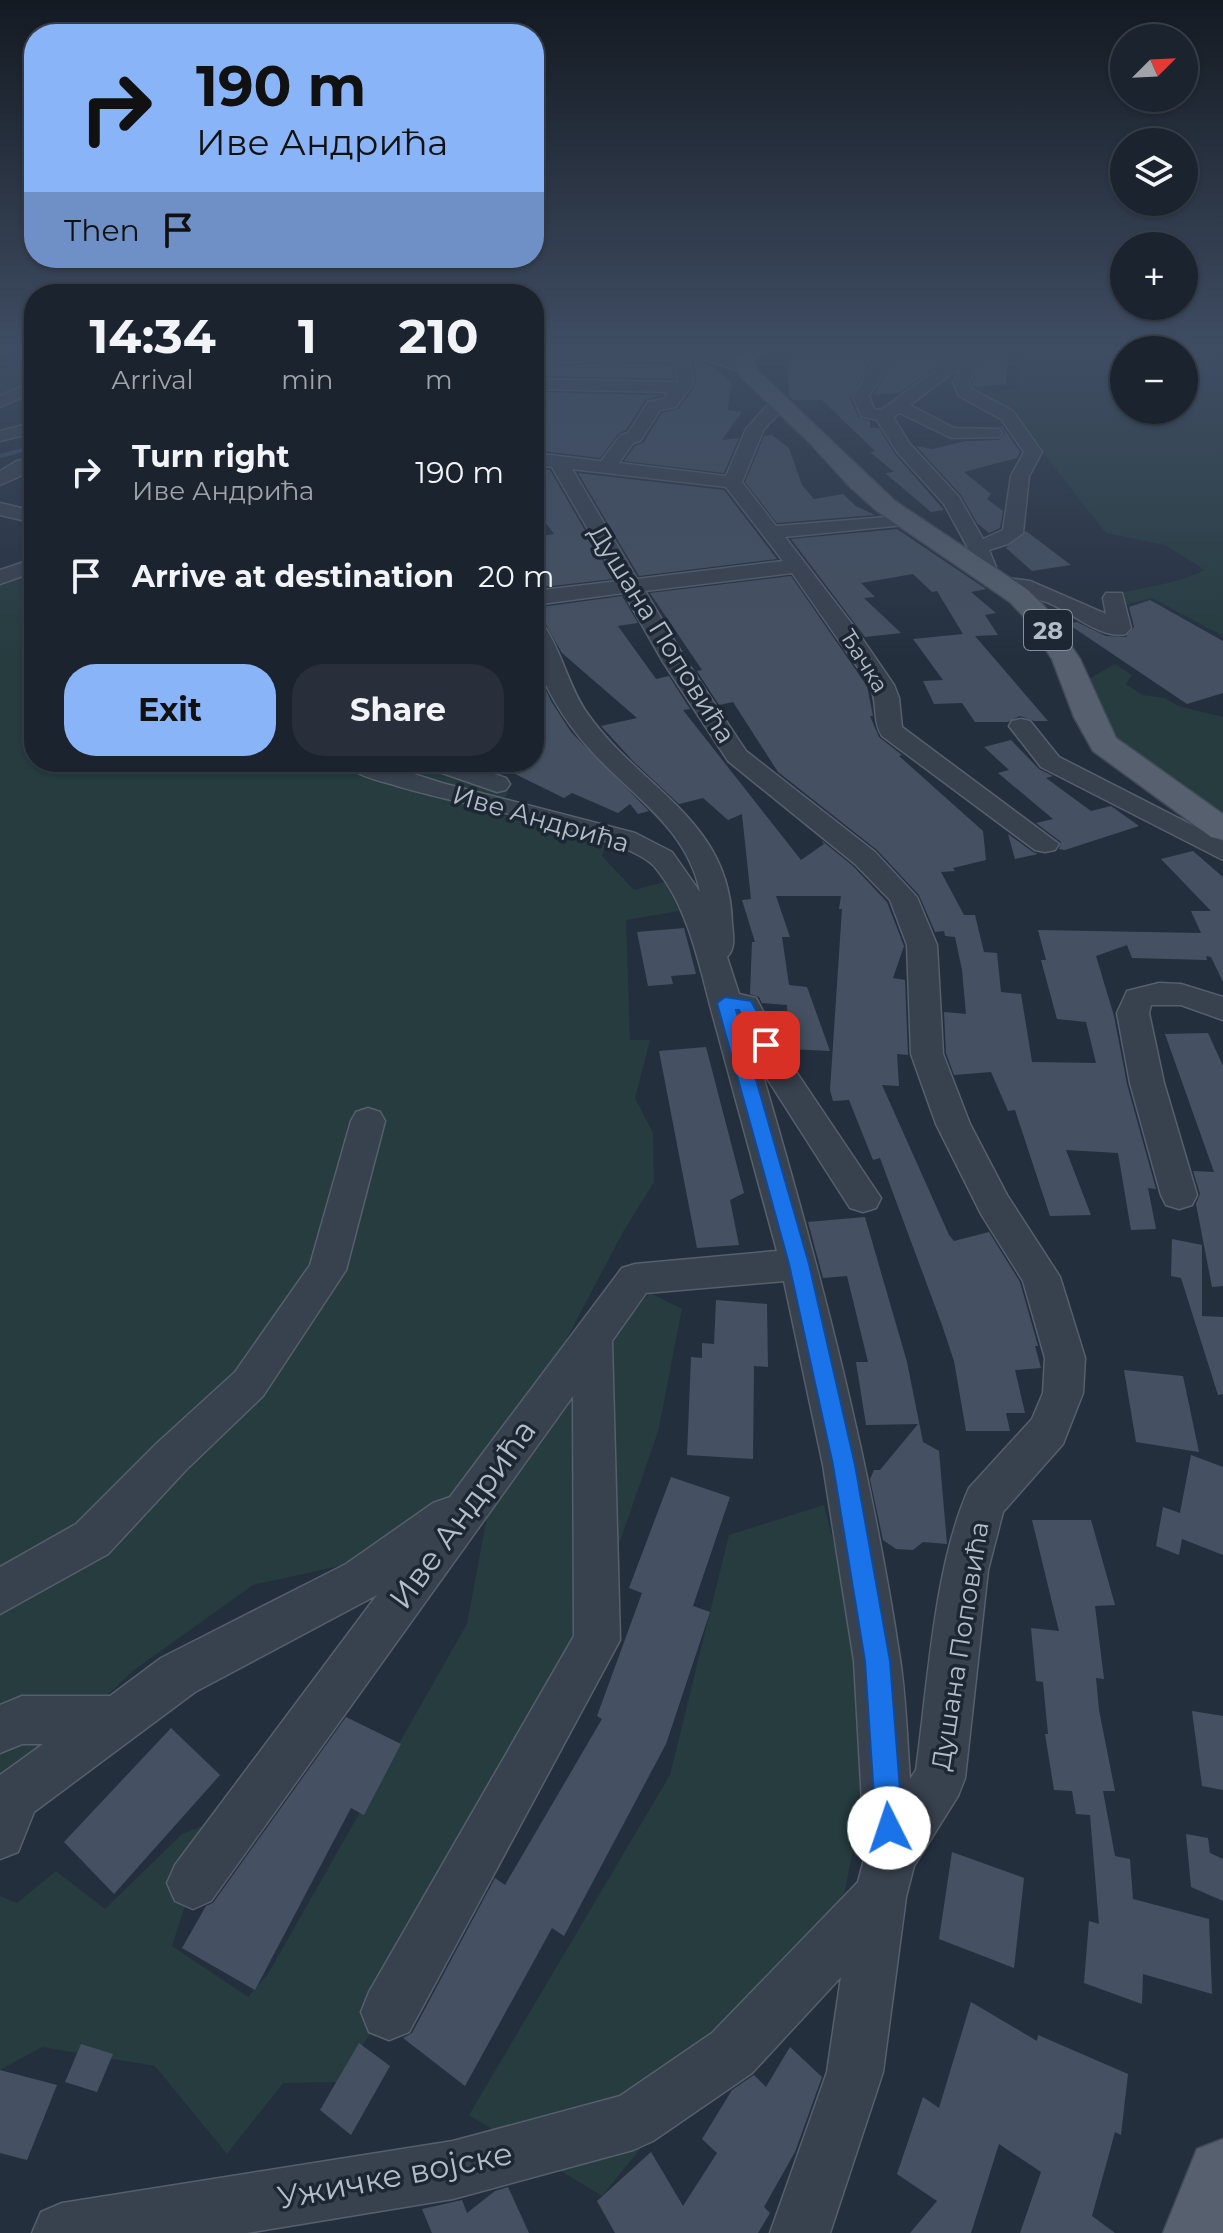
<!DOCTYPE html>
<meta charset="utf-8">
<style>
body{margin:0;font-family:Montserrat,sans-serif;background:#282f3a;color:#f1f3f6;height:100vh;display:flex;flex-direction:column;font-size:30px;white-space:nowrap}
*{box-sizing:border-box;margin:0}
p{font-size:26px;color:#a0a4aa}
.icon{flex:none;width:44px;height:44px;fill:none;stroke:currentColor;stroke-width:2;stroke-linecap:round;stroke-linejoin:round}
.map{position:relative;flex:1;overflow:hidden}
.details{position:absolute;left:24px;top:284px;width:520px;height:488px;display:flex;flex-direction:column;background:#1b232e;border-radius:32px;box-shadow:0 2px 6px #0004,0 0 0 2px #39404a}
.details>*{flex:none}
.hud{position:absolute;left:24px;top:24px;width:520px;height:244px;border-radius:32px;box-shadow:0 2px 6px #0004,0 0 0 2px #39404a;background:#8ab4f8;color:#111;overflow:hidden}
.needle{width:52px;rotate:66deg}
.tools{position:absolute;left:1110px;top:24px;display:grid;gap:16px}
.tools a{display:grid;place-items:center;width:88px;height:88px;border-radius:50%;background:#1b232e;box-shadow:0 2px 6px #0004,0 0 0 2px #39404a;font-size:40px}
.pin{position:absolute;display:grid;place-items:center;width:68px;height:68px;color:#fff;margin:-34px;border-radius:16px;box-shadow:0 4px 12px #0006}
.me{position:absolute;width:88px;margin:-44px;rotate:356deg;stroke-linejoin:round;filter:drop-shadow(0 0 6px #0008)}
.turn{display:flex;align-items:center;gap:28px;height:168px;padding:0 40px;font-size:36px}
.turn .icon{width:104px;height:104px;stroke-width:2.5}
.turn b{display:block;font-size:56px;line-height:68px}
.then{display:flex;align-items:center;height:76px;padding:0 40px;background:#0003;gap:16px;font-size:30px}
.eta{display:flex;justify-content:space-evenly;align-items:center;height:136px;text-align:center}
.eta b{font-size:48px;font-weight:700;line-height:56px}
.primary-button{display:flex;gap:16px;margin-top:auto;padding:16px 40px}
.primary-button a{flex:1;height:92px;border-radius:32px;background:#8ab4f8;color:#111;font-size:32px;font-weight:700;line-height:92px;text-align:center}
.primary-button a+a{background:#282f3a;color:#f1f3f6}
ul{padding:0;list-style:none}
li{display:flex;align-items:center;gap:24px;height:104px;padding:0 40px}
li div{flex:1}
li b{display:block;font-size:30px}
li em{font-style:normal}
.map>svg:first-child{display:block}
</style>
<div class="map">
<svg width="1223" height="2233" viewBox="0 0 1223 2233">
<rect width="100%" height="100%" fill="#242f3e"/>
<g fill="#263c3f" fill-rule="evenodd">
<polygon points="34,346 34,403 14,400 0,403 0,369 26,365 15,347"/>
<path d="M1026,346H1223V636L1152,598L1121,606L1114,594C1145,587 1176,584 1205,570L1165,545L1106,533L1021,425L978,396L1018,388ZM1124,350H1184V410H1124Z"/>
<polygon points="21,568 34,575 34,762 421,762 508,793 493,813 558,829 605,845 602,856 634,890 665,882 679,911 626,920 630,1040 650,1040 635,1098 653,1133 654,1182 623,1232 547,1376 455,1496 391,1544 344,1565 253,1585 134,1670 0,1796 0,573"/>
<polygon points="1115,664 1132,675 1126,684 1142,695 1165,698 1178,706 1223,717 1223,813 1181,791 1116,745 1089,679"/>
<polygon points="650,1293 682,1309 658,1432 605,1584 610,1339"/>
<polygon points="585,1367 587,1634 379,2020 339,2082 283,2083 227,2154 155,2066 42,2047 0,2070 0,1896 17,1903 56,1871 105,1909 182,1834 212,1822 172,1946 248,1997 268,1974 467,1624 490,1501"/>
<polygon points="824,1505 862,1657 864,1794 844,1896 602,2196 469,2115 670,1775 729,1535"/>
</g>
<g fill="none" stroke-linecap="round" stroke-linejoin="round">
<polyline stroke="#394c67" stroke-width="4" points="0,456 34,447"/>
</g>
<g fill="#455162">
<polygon points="534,346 594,346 565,350 554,355 553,361 563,366 602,362 671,364 674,379 534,376"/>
<polygon points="796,346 880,346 850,397 858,417 870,421 870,428 879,428 895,454 944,510 931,512 885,473 894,472 870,452 875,451 822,400 793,400 789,396 787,365"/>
<polygon points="903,346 964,346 900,393 873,395"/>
<polygon points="992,346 1009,346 1006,384 974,387 972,383"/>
<polygon points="693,359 713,366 731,382 728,410 742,412 722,440 739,438 724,473 624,461 635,446 643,443 662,413 678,409 692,391 696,380"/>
<polygon points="534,392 663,395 645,400 626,430 619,433 600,458 534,450"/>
<polygon points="1000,426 1002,426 1020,452 1017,458 964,472 991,494 987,499 1003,511 1000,528 989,533 977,523 961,495 916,446 932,449 966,441 999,440 1005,433"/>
<polygon points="772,435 789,448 802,485 814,499 843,494 856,506 875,515 777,523 745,482 764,436"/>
<polygon points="534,468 550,470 613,579 534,588 534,537 554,534 534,507"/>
<polygon points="578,473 724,490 777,559 639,576"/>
<polygon points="897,529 986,589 971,592 996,613 985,615 998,635 975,636 1048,721 1034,721 1020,716 1008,722 975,722 962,703 934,704 923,681 943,680 913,639 963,634 937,591 932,592 913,574 861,583 875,597 864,598 901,633 865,637 791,539"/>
<polygon points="1026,531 1071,565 1032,571 1006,548"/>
<polygon points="791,576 867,686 873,716 870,716 879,737 902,755 899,756 983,831 986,860 953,868 955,871 941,872 964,915 975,915 984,952 997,953 1001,992 1021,994 1032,1062 1096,1063 1086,1022 1057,1019 1041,960 1046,960 1038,930 1201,933 1191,911 1211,911 1161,859 1193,851 1223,877 1223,982 1211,957 1206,956 1207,960 1132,958 1127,945 1096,956 1114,1016 1127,1084 1156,1189 1148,1188 1156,1229 1131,1230 1118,1153 1066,1150 1091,1215 1050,1216 1015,1110 1008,1111 991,1072 954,1075 946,1053 944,1012 966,1014 962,970 955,937 945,936 944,931 935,932 919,895 877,850 778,772 733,702 719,705 697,671 702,670 650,593"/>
<polygon points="622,596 638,623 618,626 656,679 669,676 690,709 683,710 801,860 824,844 821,840 853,866 887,902 904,946 893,978 905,980 908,1055 897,1054 899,1086 882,1085 949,1235 954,1241 989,1232 1020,1282 1038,1346 1035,1346 1041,1368 1015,1370 1025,1413 1006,1413 1010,1431 966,1431 954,1361 942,1325 880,1158 873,1160 849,1100 833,1101 830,1090 842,909 839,909 841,896 776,896 790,937 782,937 789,985 807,987 830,1051 788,1049 787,1005 762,1003 759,997 750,994 752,942 755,942 742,900 751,899 742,814 728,820 703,798 679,804 633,761 601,726 637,718 562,653 545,623 534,616 534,608"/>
<polygon points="1150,600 1223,641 1223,693 1187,704 1068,624 1077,622 1106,636 1126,637 1134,627 1129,607"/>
<polygon points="534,663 551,701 571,732 649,811 638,814 630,804 618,813 572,793 564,798 491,762 534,762"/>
<polygon points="1011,740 1039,769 1053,776 1046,778 1091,811 1111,806 1139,826 1065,850 1059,849 1061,842 1036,823 1053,819 998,773 1009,770 984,747"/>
<polygon points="1008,834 1033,852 1038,854 1015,859"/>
<polygon points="684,928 696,974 671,976 673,984 648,986 637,932"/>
<polygon points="1208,1033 1223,1066 1223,1286 1212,1287 1196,1204 1200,1194 1193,1171 1214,1172 1165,1034"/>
<polygon points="706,1047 744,1193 730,1200 739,1245 697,1248 659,1051"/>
<polygon points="865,1217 907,1362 923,1442 939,1451 947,1544 923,1542 913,1550 896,1549 883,1540 870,1479 874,1470 880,1470 918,1424 866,1425 856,1362 868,1362 847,1276 823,1278 808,1222"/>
<polygon points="1172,1239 1202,1245 1202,1316 1223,1317 1223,1394 1218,1395 1181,1278 1171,1276"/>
<polygon points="716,1300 767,1304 768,1367 754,1366 753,1459 687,1455 691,1357 702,1358 702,1343 714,1344"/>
<polygon points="1124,1370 1183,1376 1199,1452 1136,1442"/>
<polygon points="1191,1455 1223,1467 1223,1555 1182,1539 1179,1555 1156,1546 1163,1507 1180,1513"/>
<polygon points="671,1477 730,1497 693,1606 710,1612 666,1744 564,1936 552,1928 465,2086 403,2038 412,2033 495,1878 505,1885 602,1719 597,1716 642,1593 629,1588"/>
<polygon points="1032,1520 1091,1520 1115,1605 1095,1606 1104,1679 1096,1678 1099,1710 1115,1791 1103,1791 1115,1856 1130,1859 1133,1899 1209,1919 1212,1994 1143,1974 1142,2004 1084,1983 1089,1921 1099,1924 1090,1815 1076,1814 1072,1791 1054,1790 1045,1734 1048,1734 1043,1682 1036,1681 1031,1628 1059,1631"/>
<polygon points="1192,1711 1223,1716 1223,1790 1202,1786"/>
<polygon points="346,1717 401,1744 364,1815 351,1808 255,1990 182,1948 206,1906 213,1903"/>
<polygon points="171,1728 220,1775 114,1894 64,1842"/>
<polygon points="1186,1834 1208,1838 1210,1853 1223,1859 1223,1901 1191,1887"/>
<polygon points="952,1852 1024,1878 1014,1968 939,1939"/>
<polygon points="971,2002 1037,2041 1038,2035 1128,2074 1121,2135 1115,2132 1092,2216 1115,2233 1020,2233 1041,2172 999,2144 971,2233 910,2233 937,2201 897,2174 923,2097 939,2108"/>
<polygon points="359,2043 390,2066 351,2135 320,2110"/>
<polygon points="81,2044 113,2054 97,2092 65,2082"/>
<polygon points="790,2047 822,2077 795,2152 764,2207 770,2213 758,2233 615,2233 597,2201 651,2152 683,2206 717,2153 702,2139 732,2090 754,2075 766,2087"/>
<polygon points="0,2070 57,2085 27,2160 0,2153"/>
<polygon points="508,2187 529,2233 432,2233 422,2209 462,2200 467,2213 495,2191"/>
</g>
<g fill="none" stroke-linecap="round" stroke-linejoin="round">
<g stroke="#565f6c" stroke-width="3">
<g id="minor">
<polygon points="0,346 17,346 0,353"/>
<path d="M696,346L752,365L754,368L746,373L693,356L688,358C699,388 691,383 676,407L660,410L640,441L633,443L619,463L726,476L746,429L773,399H785L788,403L785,407L764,429L742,482L776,526L911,515L914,519L911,523L904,525L785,537L855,628L894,685L899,698L902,727L1059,844L1055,850L1045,852L1035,850L882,736C872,720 878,702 870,685L792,573L645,591L687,662L746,751L875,852L917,897L937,945L943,1054L970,1124L1007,1195L1060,1277L1085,1358L1083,1393L1063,1444L1003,1512L988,1570L965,1778L958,1796L914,1866L906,1897L883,2072L830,2233H770L827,2072L841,1977L752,2073L653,2141L633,2150L453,2199L247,2233H32L41,2212L62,2203L453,2141L620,2096L712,2033L858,1882L865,1856L854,1661L823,1465L784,1281L646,1293L612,1341L620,1640L409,2032L389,2040L369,2032L361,2012L369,1992L574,1636L573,1396L211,1901L193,1909L175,1901L167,1883L175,1865L377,1595L195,1692L34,1812L18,1852L0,1859V1775L43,1744H22L0,1753V1705L22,1696H110L161,1658L346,1564L433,1503L450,1497L622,1268L635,1264L777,1251C755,1169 732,1087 710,1005C698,959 686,903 654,866C625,834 446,802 394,785C378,780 356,777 346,762H376L442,783L635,833L672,852L700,892C688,833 641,802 601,761C573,733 547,696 535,657C532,646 534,632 534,620C540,622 541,621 544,626C560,647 569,688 587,713C639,788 730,819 732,923C733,935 736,948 727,957L739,994L756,998L789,1061L881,1198L876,1208L863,1212L850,1208L761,1069C818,1263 870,1458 900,1659C906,1698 907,1739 910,1779L916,1770C928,1684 934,1566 969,1488L1032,1419L1043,1393L1045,1358L1023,1281L981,1214L936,1124L911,1054L907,945L890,900L855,864L728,761L663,662L624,593L534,605V591L618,581L552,467L534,465V453L601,461L621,435L628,433L648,402L664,399L668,392L534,389V379L678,382L673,361L602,359L563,363L555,358C578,339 648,357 677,351C684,349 688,346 696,346ZM572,469L726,487L783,561L637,579Z"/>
<path d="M884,346H900L869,396L874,409L881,410L969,346H989L969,383L972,389L1013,411L1042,452L1029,476L1023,533L1008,544L989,550L996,567L987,575H973L969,571L974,565V559L944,504L897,452L877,420L861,416L853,396ZM962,366L953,383L959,396L1001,419L1024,452L1011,476L1003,530L983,539L959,497L910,444L893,417L900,413L951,438L999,437L1002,433L999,429L954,428L910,405Z"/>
<polygon points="34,381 34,392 0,407 0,396"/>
<polygon points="27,424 34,426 33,433 0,441 0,431"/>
<polygon points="34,458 34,470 0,485 0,471 17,461"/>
<polygon points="0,503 34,511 34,523 0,515"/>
<polygon points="27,561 34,562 34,572 0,584 0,570"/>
<path d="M1000,577L1030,581L1106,614L1103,598L1106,593H1122L1131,628L1126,634C1102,640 1071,612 1049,603C1030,596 1012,592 992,588L989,583Z"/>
<polygon points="1021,719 1030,721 1059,757 1223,841 1223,860 1041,767 1009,726 1012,721"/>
<polygon points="421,762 459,762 506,778 510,784 506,790 497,792 425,767"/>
<polygon points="1159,983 1181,984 1223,997 1223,1020 1181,1005 1151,1005 1149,1013 1164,1083 1197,1195 1192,1205 1179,1209 1166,1205 1161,1195 1130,1083 1117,1013 1127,991"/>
<polygon points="368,1108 380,1112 385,1121 346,1270 263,1396 186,1470 108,1554 0,1614 0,1567 76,1524 156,1444 235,1372 310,1265 351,1121 356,1112"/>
</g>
</g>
<g stroke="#414a57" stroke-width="3">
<g id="major">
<polygon points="746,346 767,346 754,360 757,370 895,501 1028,590 1045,607 1080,659 1116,738 1223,814 1223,840 1211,837 1093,751 1074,717 1052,659 1025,618 1010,602 877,511 850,487 810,443 740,376 734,359"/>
<polygon points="1223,2139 1223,2233 1163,2233 1197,2149"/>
</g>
</g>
<use href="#minor" fill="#38414e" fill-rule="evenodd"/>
<use href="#major" fill="#56606e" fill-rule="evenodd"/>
</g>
<linearGradient id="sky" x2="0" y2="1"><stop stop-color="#141a22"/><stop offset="0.53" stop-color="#3f4d63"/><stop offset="1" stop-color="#3f4d63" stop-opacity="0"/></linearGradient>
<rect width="1223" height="659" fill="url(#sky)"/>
<polygon fill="#1a73e8" stroke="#114b97" stroke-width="2" points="725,997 751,1001 775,1045 766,1051 760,1049 739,1010 736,1010 809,1264 855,1465 890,1661 903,1828 899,1837 889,1841 880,1837 876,1828 865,1661 833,1465 789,1264 717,1003"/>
<g text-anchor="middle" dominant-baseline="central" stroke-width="7" stroke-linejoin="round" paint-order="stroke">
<g font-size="22" fill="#b4bcc9" stroke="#1d2633">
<text transform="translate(864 661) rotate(58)">Ђачка</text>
</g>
<rect fill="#1d2633" stroke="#878f9c" stroke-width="2" x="1024" y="610" width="48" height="40" rx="6"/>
<g font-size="24" font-weight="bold" fill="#b4bcc9">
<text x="1048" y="630">28</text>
</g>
<g font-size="26" fill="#b4bcc9" stroke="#1d2633">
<text transform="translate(662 634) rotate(58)">Душана Поповића</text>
<text transform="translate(541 819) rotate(16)">Иве Андрића</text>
<text transform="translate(960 1646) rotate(-81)">Душана Поповића</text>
</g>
<g font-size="32" fill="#b4bcc9" stroke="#1d2633">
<text transform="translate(462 1514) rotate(-54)">Иве Андрића</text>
<text transform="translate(395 2175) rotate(-11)">Ужичке војске</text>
</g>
</g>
</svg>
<div class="tools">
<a><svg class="needle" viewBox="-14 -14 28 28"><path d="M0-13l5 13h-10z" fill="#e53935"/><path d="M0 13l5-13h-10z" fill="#a0a4aa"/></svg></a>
<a><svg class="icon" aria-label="layers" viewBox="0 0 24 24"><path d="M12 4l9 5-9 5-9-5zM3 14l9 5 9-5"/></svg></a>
<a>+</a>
<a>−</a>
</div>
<div class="pin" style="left:766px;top:1045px;background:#d93025"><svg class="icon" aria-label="arrive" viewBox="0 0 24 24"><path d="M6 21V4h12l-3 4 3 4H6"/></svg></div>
<svg class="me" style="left:889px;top:1828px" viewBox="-20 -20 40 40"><circle r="19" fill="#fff"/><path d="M0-13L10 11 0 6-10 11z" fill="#1a73e8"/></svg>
<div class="hud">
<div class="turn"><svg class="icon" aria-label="right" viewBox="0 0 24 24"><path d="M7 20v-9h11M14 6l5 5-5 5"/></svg><div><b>190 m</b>Иве Андрића</div></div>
<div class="then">Then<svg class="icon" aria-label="arrive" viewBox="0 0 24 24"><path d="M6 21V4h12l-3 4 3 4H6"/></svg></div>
</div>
<section class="details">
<div class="eta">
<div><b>14:34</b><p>Arrival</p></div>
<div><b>1</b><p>min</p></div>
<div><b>210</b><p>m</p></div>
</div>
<ul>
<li><svg class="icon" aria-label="right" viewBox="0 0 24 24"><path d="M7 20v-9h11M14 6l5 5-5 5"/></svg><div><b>Turn right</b><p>Иве Андрића</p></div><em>190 m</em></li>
<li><svg class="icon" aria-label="arrive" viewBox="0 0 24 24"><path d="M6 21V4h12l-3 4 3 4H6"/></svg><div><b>Arrive at destination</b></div><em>20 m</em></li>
</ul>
<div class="primary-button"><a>Exit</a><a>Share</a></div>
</section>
</div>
